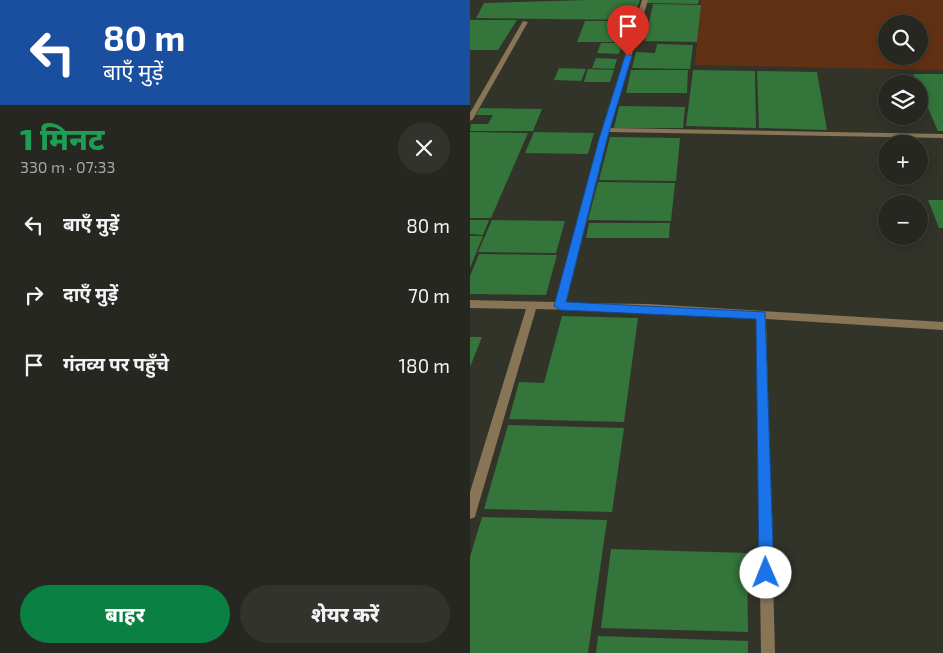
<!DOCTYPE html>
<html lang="hi">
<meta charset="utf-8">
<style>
body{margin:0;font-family:"Exo 2","Noto Sans Devanagari",sans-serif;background:#32332d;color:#f1f3f6;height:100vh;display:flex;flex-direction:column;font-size:19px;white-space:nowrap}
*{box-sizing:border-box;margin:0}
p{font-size:16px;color:#a4a5a5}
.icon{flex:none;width:28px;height:28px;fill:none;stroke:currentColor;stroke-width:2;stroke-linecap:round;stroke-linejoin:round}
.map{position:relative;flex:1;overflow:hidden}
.panel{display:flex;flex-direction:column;background:#262720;width:470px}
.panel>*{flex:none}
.hud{background:#1a4fa0;color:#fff;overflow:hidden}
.buttons{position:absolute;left:408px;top:15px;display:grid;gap:10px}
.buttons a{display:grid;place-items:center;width:50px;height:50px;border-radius:50%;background:#262720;box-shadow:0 2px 12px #0003,0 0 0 1px #42443e;font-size:25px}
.pin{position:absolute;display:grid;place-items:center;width:42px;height:42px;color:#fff;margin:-51px -21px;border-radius:50% 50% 50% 0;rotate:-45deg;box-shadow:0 0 5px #0007}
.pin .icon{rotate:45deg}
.me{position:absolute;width:55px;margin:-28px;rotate:359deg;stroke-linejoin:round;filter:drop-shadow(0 0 4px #0008)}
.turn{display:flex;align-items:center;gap:18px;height:105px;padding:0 20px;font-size:22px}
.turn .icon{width:65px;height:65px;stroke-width:2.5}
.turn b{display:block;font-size:35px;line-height:42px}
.round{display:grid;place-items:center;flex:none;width:52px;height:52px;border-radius:26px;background:#32332d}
.headline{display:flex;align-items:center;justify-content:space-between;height:85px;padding:0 20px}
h1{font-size:30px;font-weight:800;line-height:38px;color:#1e9e55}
.cta{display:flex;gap:10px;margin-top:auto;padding:10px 20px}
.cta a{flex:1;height:58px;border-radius:30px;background:#0b8043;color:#fff;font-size:20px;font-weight:800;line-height:58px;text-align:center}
.cta a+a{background:#32332d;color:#f1f3f6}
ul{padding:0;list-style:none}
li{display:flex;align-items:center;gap:15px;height:70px;padding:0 20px}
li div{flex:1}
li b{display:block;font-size:19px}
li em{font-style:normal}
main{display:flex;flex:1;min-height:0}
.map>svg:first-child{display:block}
</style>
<main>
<section class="panel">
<div class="hud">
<div class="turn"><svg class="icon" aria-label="left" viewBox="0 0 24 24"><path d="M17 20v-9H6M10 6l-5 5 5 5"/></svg><div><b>80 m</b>बाएँ मुड़ें</div></div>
</div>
<div class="headline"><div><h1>1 मिनट</h1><p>330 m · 07:33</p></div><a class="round"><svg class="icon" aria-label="close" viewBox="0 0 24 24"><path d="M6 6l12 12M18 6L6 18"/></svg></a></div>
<ul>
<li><svg class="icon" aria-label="left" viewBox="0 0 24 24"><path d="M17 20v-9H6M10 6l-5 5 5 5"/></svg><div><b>बाएँ मुड़ें</b></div><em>80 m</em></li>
<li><svg class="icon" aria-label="right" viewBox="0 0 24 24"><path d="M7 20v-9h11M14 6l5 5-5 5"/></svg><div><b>दाएँ मुड़ें</b></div><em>70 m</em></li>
<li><svg class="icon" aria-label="arrive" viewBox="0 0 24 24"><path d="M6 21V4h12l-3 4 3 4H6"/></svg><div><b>गंतव्य पर पहुँचे</b></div><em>180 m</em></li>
</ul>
<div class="cta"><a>बाहर</a><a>शेयर करें</a></div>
</section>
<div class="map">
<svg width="473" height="653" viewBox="0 0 473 653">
<rect width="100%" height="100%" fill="#32342a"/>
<path fill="#623113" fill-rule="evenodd" d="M231,0H473V70L225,65ZM416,24H449V56H416Z"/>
<g fill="#33753b">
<polygon points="118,0 170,0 162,20 6,18 14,3"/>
<polygon points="177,0 229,0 228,4 177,3"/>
<polygon points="183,4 231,5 227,42 175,41"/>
<polygon points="0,20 47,20 28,50 0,50"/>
<polygon points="115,21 164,21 159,42 107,42"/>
<polygon points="131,43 152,43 149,54 127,53"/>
<polygon points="187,44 223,45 220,69 162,68 166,52 185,53"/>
<polygon points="126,58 147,59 144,69 122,68"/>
<polygon points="89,68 116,69 111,81 84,80"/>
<polygon points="118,69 144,70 140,82 114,82"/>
<polygon points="161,70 218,70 217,93 156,93"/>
<polygon points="223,70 285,71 286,128 216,126"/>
<polygon points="287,71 347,72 357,130 289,128"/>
<polygon points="443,74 473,74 473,131 468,131"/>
<polygon points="149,106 215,107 213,128 144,128"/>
<polygon points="10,108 72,109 63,131 0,131 1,124 18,124 23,115 6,115"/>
<polygon points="0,132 58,133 21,218 0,218"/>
<polygon points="64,132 124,133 118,154 55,153"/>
<polygon points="140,137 210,138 206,181 129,180"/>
<polygon points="128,182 205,183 201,221 118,220"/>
<polygon points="458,200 473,200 473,228 469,228"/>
<polygon points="0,220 19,220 13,235 0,234"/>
<polygon points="22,220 95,221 86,253 8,252"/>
<polygon points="119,223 200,223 199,238 116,238"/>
<polygon points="0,236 13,236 0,268"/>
<polygon points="9,254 87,255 76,295 0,294 0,276"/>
<polygon points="92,316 168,318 154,422 39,419 49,382 74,383"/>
<polygon points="0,337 12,337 0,367"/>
<polygon points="38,425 154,428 142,512 14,509"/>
<polygon points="12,517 137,520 118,653 0,653 0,557"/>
<polygon points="141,549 277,553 278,632 131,628"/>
<polygon points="128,636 278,641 278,653 126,653"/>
</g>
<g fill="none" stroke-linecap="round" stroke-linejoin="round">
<g fill="#877556" fill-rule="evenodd">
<polygon points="172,0 178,0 140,128 473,134 473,138 139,132 96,303 178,304 473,322 473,330 296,319 305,653 291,653 286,318 178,312 66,309 6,513 5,517 0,519 0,492 56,309 0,308 0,300 86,302 129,139"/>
<polygon points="53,21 58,22 3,119 0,121 0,113"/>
</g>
</g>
<polygon fill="#1a73e8" stroke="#114b97" points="158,54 162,56 137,139 96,302 295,312 304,573 302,579 296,581 291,579 289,573 286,319 90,310 84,306 129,139 155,56"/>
</svg>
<div class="buttons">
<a><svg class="icon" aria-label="search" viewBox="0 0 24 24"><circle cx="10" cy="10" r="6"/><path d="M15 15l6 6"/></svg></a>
<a><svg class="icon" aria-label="layers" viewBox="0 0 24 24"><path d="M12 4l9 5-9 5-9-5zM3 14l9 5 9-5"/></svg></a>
<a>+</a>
<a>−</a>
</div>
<div class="pin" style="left:158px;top:56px;background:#d93025"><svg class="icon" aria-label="arrive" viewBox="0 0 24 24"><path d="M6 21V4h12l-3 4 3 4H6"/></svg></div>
<svg class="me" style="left:296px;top:573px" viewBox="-20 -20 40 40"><circle r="19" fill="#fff"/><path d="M0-13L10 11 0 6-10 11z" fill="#1a73e8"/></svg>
</div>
</main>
